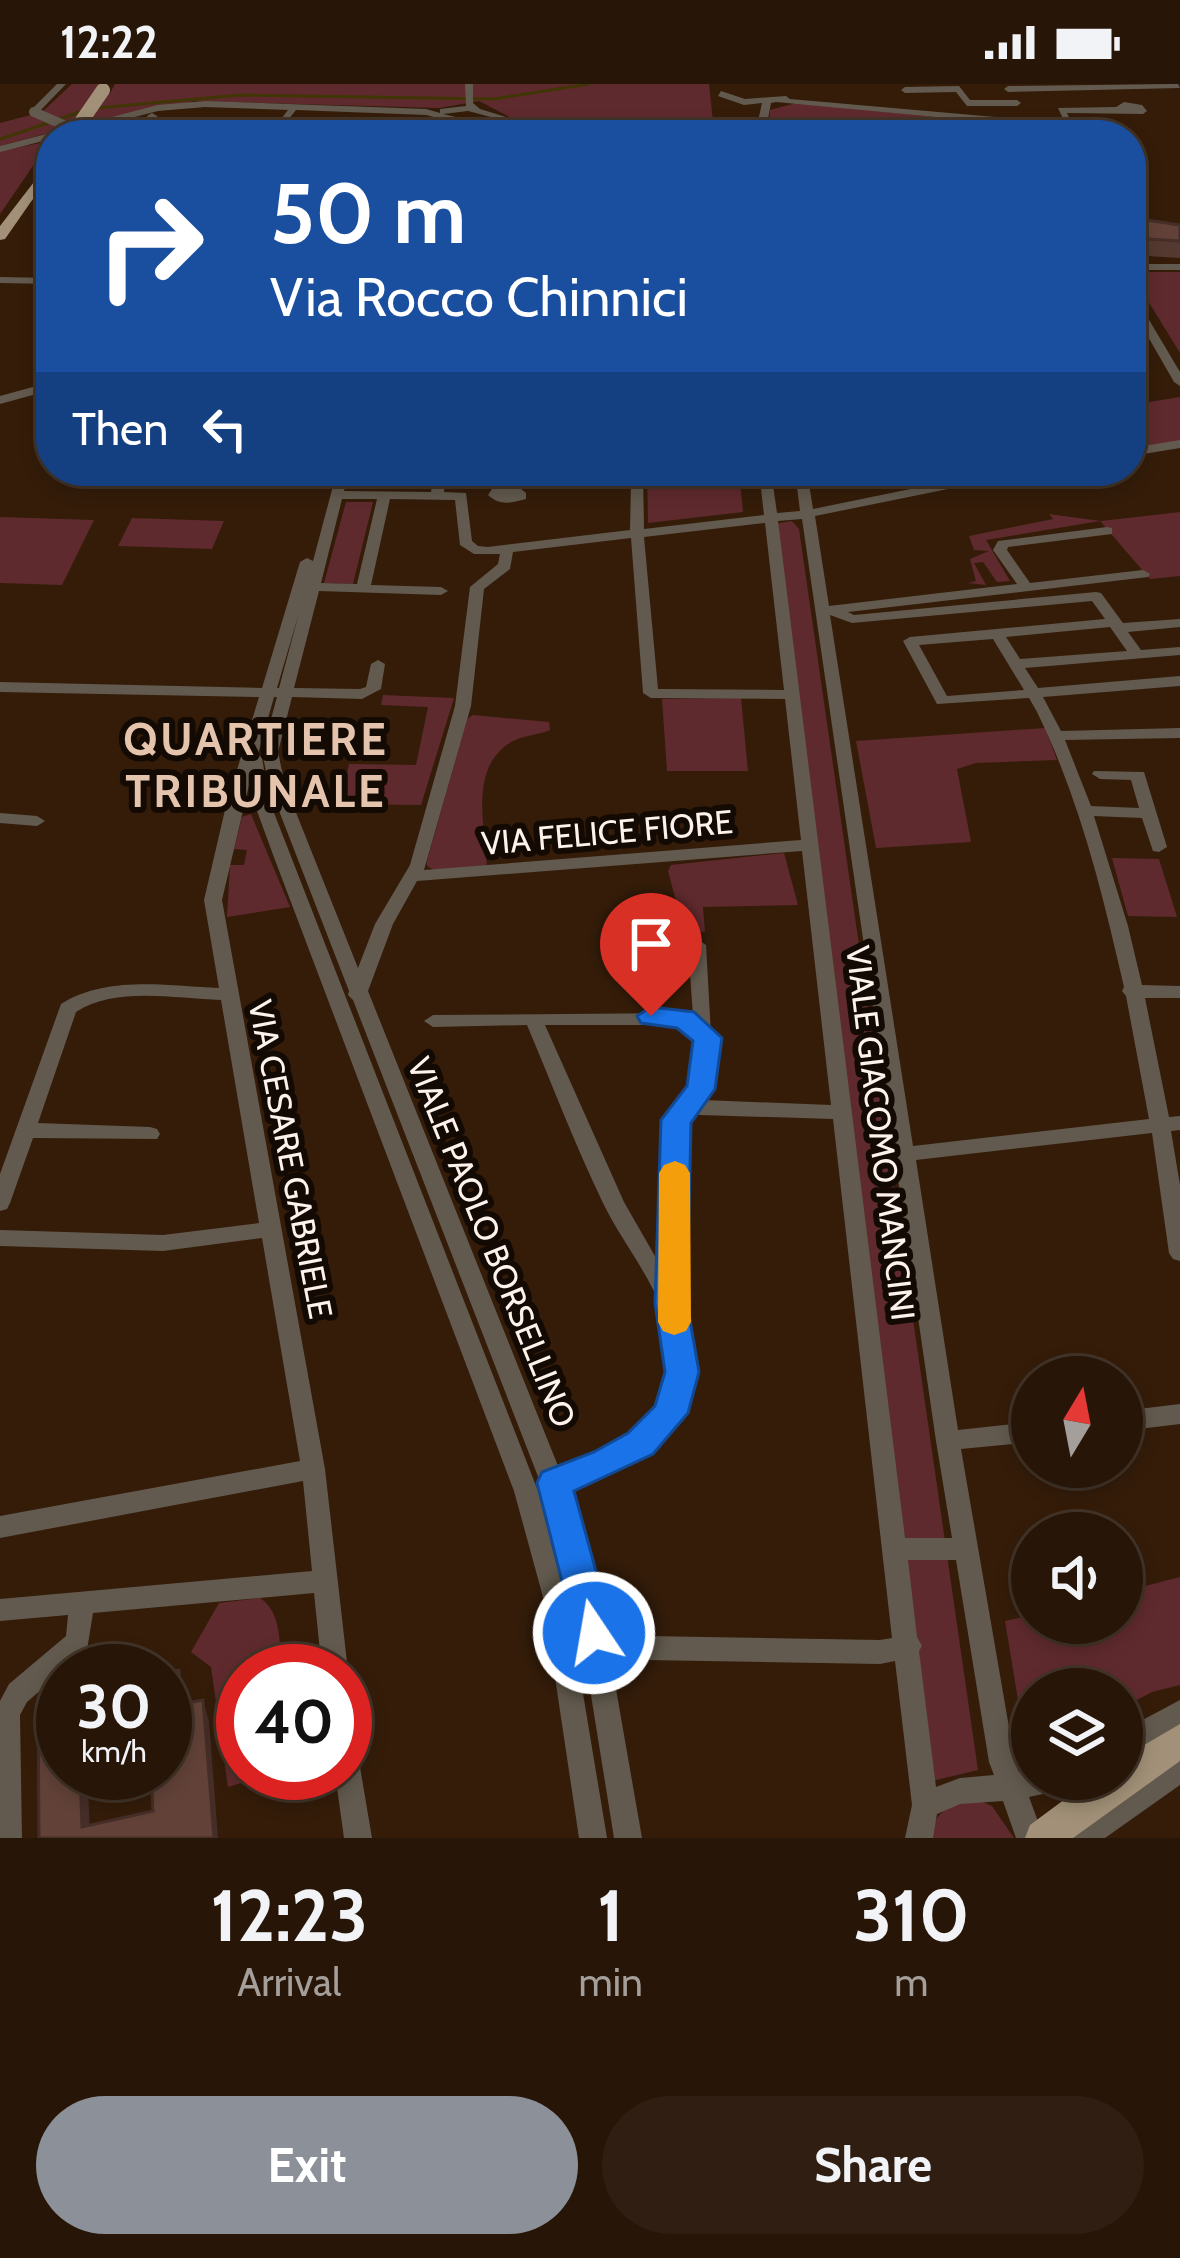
<!DOCTYPE html>
<style>
body{margin:0;font-family:Cabin,sans-serif;background:#2f1e11;color:#f1f3f6;height:100vh;display:flex;flex-direction:column;font-size:45px;white-space:nowrap}
*{box-sizing:border-box;margin:0}
p{font-size:39px;color:#a49f9b}
.icon{flex:none;width:66px;height:66px;fill:none;stroke:currentColor;stroke-width:2;stroke-linecap:round;stroke-linejoin:round}
.map{position:relative;height:1754px;overflow:hidden}
.sheet{display:flex;flex-direction:column;background:#271507;flex:1}
.sheet>*{flex:none}
.guide{position:absolute;left:36px;top:36px;width:1110px;height:366px;border-radius:48px;box-shadow:0 6px 18px #0003,0 0 0 3px #433428;background:#1a4fa0;color:#fff;overflow:hidden}
.needle{width:78px;rotate:10deg}
.controls{position:absolute;left:1011px;top:1272px;display:grid;gap:24px}
.controls a{display:grid;place-items:center;width:132px;height:132px;border-radius:50%;background:#271507;box-shadow:0 6px 18px #0003,0 0 0 3px #433428;font-size:60px}
.speed{position:absolute;left:36px;top:1560px;display:flex;gap:24px;font-size:60px;font-weight:700;text-align:center}
.speed>*{display:grid;place-content:center;width:156px;height:156px;border-radius:50%;background:#271507;box-shadow:0 6px 18px #0003,0 0 0 3px #433428;line-height:1}
.speed small{font-size:30px;font-weight:400}
.speed .limit{border:18px solid #d22;background:#fff;color:#111}
.pin{position:absolute;display:grid;place-items:center;width:102px;height:102px;color:#fff;margin:-123px -51px;border-radius:50% 50% 50% 0;rotate:-45deg;box-shadow:0 0 12px #0007}
.pin .icon{rotate:45deg}
.me{position:absolute;width:132px;margin:-66px;rotate:348deg;stroke-linejoin:round;filter:drop-shadow(0 0 9px #0008)}
.turn{display:flex;align-items:center;gap:42px;height:252px;padding:0 36px;font-size:54px}
.turn .icon{width:156px;height:156px;stroke-width:2.5}
.turn b{display:block;font-size:84px;line-height:102px}
.then{display:flex;align-items:center;height:114px;padding:0 36px;background:#0003;gap:24px;font-size:45px}
.eta{display:flex;justify-content:space-evenly;align-items:center;height:204px;text-align:center}
.eta b{font-size:72px;font-weight:800;line-height:84px}
.button{display:flex;gap:24px;margin-top:auto;padding:24px 36px}
.button a{flex:1;height:138px;border-radius:72px;background:#8c9099;color:#fff;font-size:48px;font-weight:800;line-height:138px;text-align:center}
.button a+a{background:#2f1e11;color:#f1f3f6}
.status{display:flex;justify-content:space-between;align-items:center;height:84px;padding:0 60px;background:#271507;direction:ltr}
.status svg{height:33px;fill:currentColor}
.map>svg:first-child{display:block}
</style>
<div class="status"><b>12:22</b><svg viewBox="0 0 49 12"><path d="M0 12V9h3v3zM5 12V6h3v6zM10 12V3h3v9zM15 12V0h3v12zM26 1h20v11H26zM47 4h2v5h-2z"/></svg></div>
<div class="map">
<svg width="1180" height="1754" viewBox="0 0 1180 1754">
<rect width="100%" height="100%" fill="#341c09"/>
<g fill="#5f2a2d">
<polygon points="72,0 100,0 92,14 110,9 115,0 709,0 714,47 517,37 479,17 439,24 195,17 90,38 0,62 0,39 42,28"/>
<polygon points="796,19 1026,42 1031,51 769,50 770,26"/>
<polygon points="50,57 0,130 0,67"/>
<polygon points="1139,188 1180,188 1180,269 1134,194"/>
<polygon points="1180,313 1180,357 1131,365 1131,321"/>
<polygon points="647,387 739,387 743,428 648,439"/>
<polygon points="346,418 373,418 353,500 324,499"/>
<polygon points="1180,428 1180,492 1150,495 1100,437 986,456 1010,497 997,498 983,478 974,479 986,501 968,499 976,497 970,475 989,467 974,466 969,452 1053,435 1049,430 1101,437"/>
<polygon points="0,433 94,436 62,501 0,499"/>
<polygon points="132,434 224,437 212,465 118,462"/>
<polygon points="792,437 799,445 978,1686 932,1697 774,440"/>
<polygon points="383,611 454,614 421,721 340,720 349,680 416,681 428,623 381,621"/>
<polygon points="741,614 748,687 667,687 662,615"/>
<path d="M473,631L549,638L550,646C539,651 525,651 513,657C468,682 485,741 487,784L438,788L427,782V777L467,635Z"/>
<polygon points="1045,644 1057,676 976,679 957,685 971,758 876,764 856,657"/>
<polygon points="251,730 290,823 227,833 230,781 244,781 247,766 234,765 242,733"/>
<polygon points="784,769 798,821 703,823 705,848 684,847 668,787 671,781"/>
<polygon points="1112,774 1159,775 1177,833 1128,832"/>
<polygon points="1180,1493 1180,1601 1152,1608 1122,1624 1122,1605 1032,1605 1032,1646 1022,1640 1005,1537 1032,1531 1032,1539 1122,1539 1122,1508"/>
<path d="M260,1514C283,1529 279,1563 282,1587H243V1689H274L228,1703L211,1583L191,1568L219,1519Z"/>
<path d="M976,1715L992,1722L1014,1754H930C934,1727 950,1720 976,1715Z"/>
</g>
<g fill="none" stroke-linecap="round" stroke-linejoin="round">
<g stroke="#403505" stroke-width="3">
<polyline points="97,24 240,11 494,15 589,0"/>
<polyline points="0,55 80,28"/>
</g>
<g fill="#625a4e" fill-rule="evenodd">
<polygon points="57,0 66,0 37,30 31,30 31,26"/>
<polygon points="465,0 473,0 473,19 480,25 506,33 506,37 468,27 443,30 481,39 724,48 729,51 481,45 426,31 296,26 280,46 275,43 288,26 205,23 158,27 65,51 51,51 51,55 0,68 0,62 158,21 205,17 426,25 440,29 440,25 466,22"/>
<polygon points="1169,0 1178,0 1180,4 1008,8 1004,5 1008,2"/>
<polygon points="959,2 970,16 1017,16 1021,19 1017,22 967,22 956,8 905,9 901,6 905,3"/>
<polygon points="721,7 745,15 786,12 790,15 1030,36 1035,39 1030,42 776,18 771,19 765,51 755,51 762,19 744,21 718,12"/>
<polygon points="1124,18 1142,21 1147,27 1143,30 1067,29 1075,46 1034,47 1029,44 1034,41 1066,41 1058,24 1116,23"/>
<polygon points="152,29 157,32 165,51 155,51 147,32"/>
<polygon points="27,110 51,111 51,117 23,115 22,113"/>
<rect x="1131" y="180" width="49" height="6"/>
<polygon points="0,193 51,194 51,200 0,199"/>
<polygon points="1131,211 1136,214 1180,288 1180,302 1174,298 1131,223"/>
<polygon points="51,298 51,306 0,320 0,312"/>
<polygon points="1180,356 1180,364 1131,372 1131,364"/>
<path d="M337,387H349L344,407L431,408L434,387H446L444,408L466,409L472,457L478,462L488,463L630,446L631,400H515L526,409V415C511,419 500,422 488,411L494,402L510,399L506,396L512,392H631V387H643L644,445L764,431L759,387H771L777,429L800,427L795,387H807L813,425L998,387H1023L1017,391L815,432L829,522L1017,500L993,466L998,457L1107,443L1112,444V450L1008,463L1007,466L1030,499L1143,486L1150,490L1148,493L848,528L854,531L1096,508L1101,509L1123,539L1180,535V543L1128,548L1141,566L1180,563V571L1025,584L1038,604L1180,592V602L1043,613L1061,647L1180,644V654L1065,656L1091,722L1139,724L1131,696L1100,695L1092,690L1094,687L1144,688L1167,763L1159,768L1153,767L1142,734L1094,732L1128,842L1142,901L1180,902V914H1145L1169,1033L1180,1032V1046L1171,1047L1180,1101V1177L1173,1175L1169,1169L1152,1049L916,1076L958,1346L1032,1338V1358L961,1365L1015,1678L1019,1688L1032,1686V1695H1074L1070,1704L1029,1713L1044,1754H1016L1003,1717L960,1720L937,1730L933,1754H905L912,1721L895,1577L880,1580L646,1576L609,1565L642,1754H614L581,1549L555,1435L545,1410L540,1408L536,1401L539,1395L353,916L348,911L349,907L269,701L262,668L277,613H274L258,670L262,674L269,716L538,1407L567,1513L607,1754H579L543,1513L514,1407L275,776L253,716L250,697L222,816L325,1385L348,1587L345,1593V1587H322L314,1509L93,1529L87,1566L27,1618L20,1631L22,1754H0V1617L9,1600L66,1552L68,1531L0,1537V1515L312,1487L303,1397L0,1454V1432L300,1377L262,1154L163,1167L0,1162V1146L163,1151L259,1139L221,916C176,915 116,902 76,928L38,1039L150,1043L157,1045L160,1050L157,1055L33,1054L10,1119L7,1125L0,1127V1090L61,920C107,891 168,902 219,904L204,816L225,726L259,613L0,608V598L262,604L300,478L307,474L313,477ZM342,415H377L357,500L321,499ZM390,415L455,416L460,461L474,470H500L498,480L470,503L455,622L410,781L375,840L358,884L285,701L278,668L292,613L362,615L381,605L385,580L378,576L371,580L366,603L360,605L294,604L319,507L441,511L448,507L441,503L371,501ZM802,435L936,1357L952,1454H905L778,437ZM765,439L784,606L658,605L644,453ZM631,454L643,609L651,614L785,615L801,756L424,786L471,622L484,505L510,485L513,468ZM1092,517L1105,535L910,553L903,557L937,620L1029,614L1036,626C1079,713 1102,807 1124,903L1122,907L1126,912L1149,1035L913,1062L830,531L852,539ZM299,529L279,604H277ZM1110,543L1127,567L1020,575L1006,553ZM993,555L1024,606L947,612L919,561ZM802,767L831,1021L703,1016L716,995L719,975L711,950L706,861L697,855L688,861L693,932L684,929L433,931L424,937L433,943L527,941C552,1000 575,1061 603,1119C619,1152 643,1182 658,1216C663,1227 664,1240 666,1252C683,1331 626,1365 560,1387L368,907L393,840L417,797ZM545,941H681C727,975 681,1005 666,1037L660,1181L624,1118ZM691,1028L700,1031L833,1035L892,1554L880,1556L646,1552L604,1540L579,1435L567,1405C623,1385 690,1354 693,1286C694,1261 683,1237 682,1213C679,1154 684,1095 686,1037ZM908,1476H956L989,1678L994,1691L960,1694L936,1703L919,1567L922,1562L917,1553Z"/>
<polygon points="0,729 37,732 45,737 37,742 0,739"/>
<polygon points="1180,1320 1180,1340 1122,1347 1122,1327"/>
<polygon points="1180,1616 1180,1643 1122,1674 1122,1647"/>
<polygon points="345,1658 354,1662 358,1671 372,1754 344,1754 335,1689 345,1689"/>
<polygon points="1180,1672 1180,1701 1105,1754 1068,1754 1072,1744"/>
</g>
<g fill="#a29178" fill-rule="evenodd">
<polygon points="51,76 51,89 5,155 0,156 0,142"/>
<polygon points="1180,1640 1180,1677 1073,1754 1025,1754 1030,1741 1092,1695 1122,1695 1122,1674"/>
</g>
<polyline stroke="#625a4e" stroke-width="10" points="34,28 75,46"/>
<polyline stroke="#a29178" stroke-width="14" points="72,51 103,6"/>
</g>
<polygon fill="#543930" points="1131,120 1141,135 1180,141 1180,174 1131,171"/>
<g fill="#452e27">
<polygon points="179,1586 185,1608 188,1642 181,1620"/>
<polygon points="203,1616 209,1637 218,1754 214,1754"/>
<polygon points="80,1689 141,1689 88,1701 90,1754 82,1743"/>
</g>
<g fill="#624238" stroke="#452e27" stroke-width="3">
<polygon points="1131,120 1141,135 1180,141 1180,157 1132,154"/>
<polygon points="179,1586 181,1620 203,1616 214,1754 39,1754 38,1615 63,1610 63,1689 80,1689 82,1743 153,1727 151,1689 165,1689 165,1589"/>
</g>
<polygon fill="#1a73e8" stroke="#114b97" stroke-width="3" points="651,923 694,928 722,954 715,1005 691,1039 687,1219 699,1288 688,1329 653,1370 574,1407 613,1549 608,1561 594,1567 581,1561 575,1549 537,1399 542,1388 594,1368 628,1349 655,1322 665,1288 655,1219 661,1036 687,1002 693,957 677,944 641,939 637,932"/>
<polygon fill="#f59e0b" points="675,1077 685,1081 690,1089 691,1238 686,1247 674,1251 663,1247 658,1238 659,1089 664,1081"/>
<g text-anchor="middle" dominant-baseline="central" stroke-width="12" stroke-linejoin="round" paint-order="stroke">
<g font-size="33" fill="#fdf3ec" stroke="#140a04">
<text transform="translate(607 748) rotate(-5)">VIA FELICE FIORE</text>
<text transform="translate(881 1049) rotate(83)">VIALE GIACOMO MANCINI</text>
<text transform="translate(291 1075) rotate(79)">VIA CESARE GABRIELE</text>
<text transform="translate(492 1158) rotate(68)">VIALE PAOLO BORSELLINO</text>
</g>
<g font-size="45" font-weight="bold" letter-spacing="3" fill="#e4c4ad" stroke="#140a04">
<text x="256" y="655">QUARTIERE<tspan x="256" dy="52">TRIBUNALE</tspan></text>
</g>
</g>
</svg>
<div class="controls">
<a><svg class="needle" viewBox="-14 -14 28 28"><path d="M0-13l5 13h-10z" fill="#e53935"/><path d="M0 13l5-13h-10z" fill="#a49f9b"/></svg></a>
<a><svg class="icon" aria-label="sound" viewBox="0 0 24 24"><path d="M4 9h4l5-4v14l-5-4H4zM17 9q2 3 0 6"/></svg></a>
<a><svg class="icon" aria-label="layers" viewBox="0 0 24 24"><path d="M12 4l9 5-9 5-9-5zM3 14l9 5 9-5"/></svg></a>
</div>
<div class="speed"><div>30<small>km/h</small></div><div class="limit">40</div></div>
<div class="pin" style="left:651px;top:932px;background:#d93025"><svg class="icon" aria-label="arrive" viewBox="0 0 24 24"><path d="M6 21V4h12l-3 4 3 4H6"/></svg></div>
<svg class="me" style="left:594px;top:1549px" viewBox="-20 -20 40 40"><circle r="17" fill="#1a73e8" stroke="#fff" stroke-width="3"/><path d="M0-11L8 9 0 5-8 9z" fill="#fff"/></svg>
<div class="guide">
<div class="turn"><svg class="icon" aria-label="right" viewBox="0 0 24 24"><path d="M7 20v-9h11M14 6l5 5-5 5"/></svg><div><b>50 m</b>Via Rocco Chinnici</div></div>
<div class="then">Then<svg class="icon" aria-label="left" viewBox="0 0 24 24"><path d="M17 20v-9H6M10 6l-5 5 5 5"/></svg></div>
</div>
</div>
<section class="sheet">
<div class="eta">
<div><b>12:23</b><p>Arrival</p></div>
<div><b>1</b><p>min</p></div>
<div><b>310</b><p>m</p></div>
</div>
<div class="button"><a>Exit</a><a>Share</a></div>
</section>
